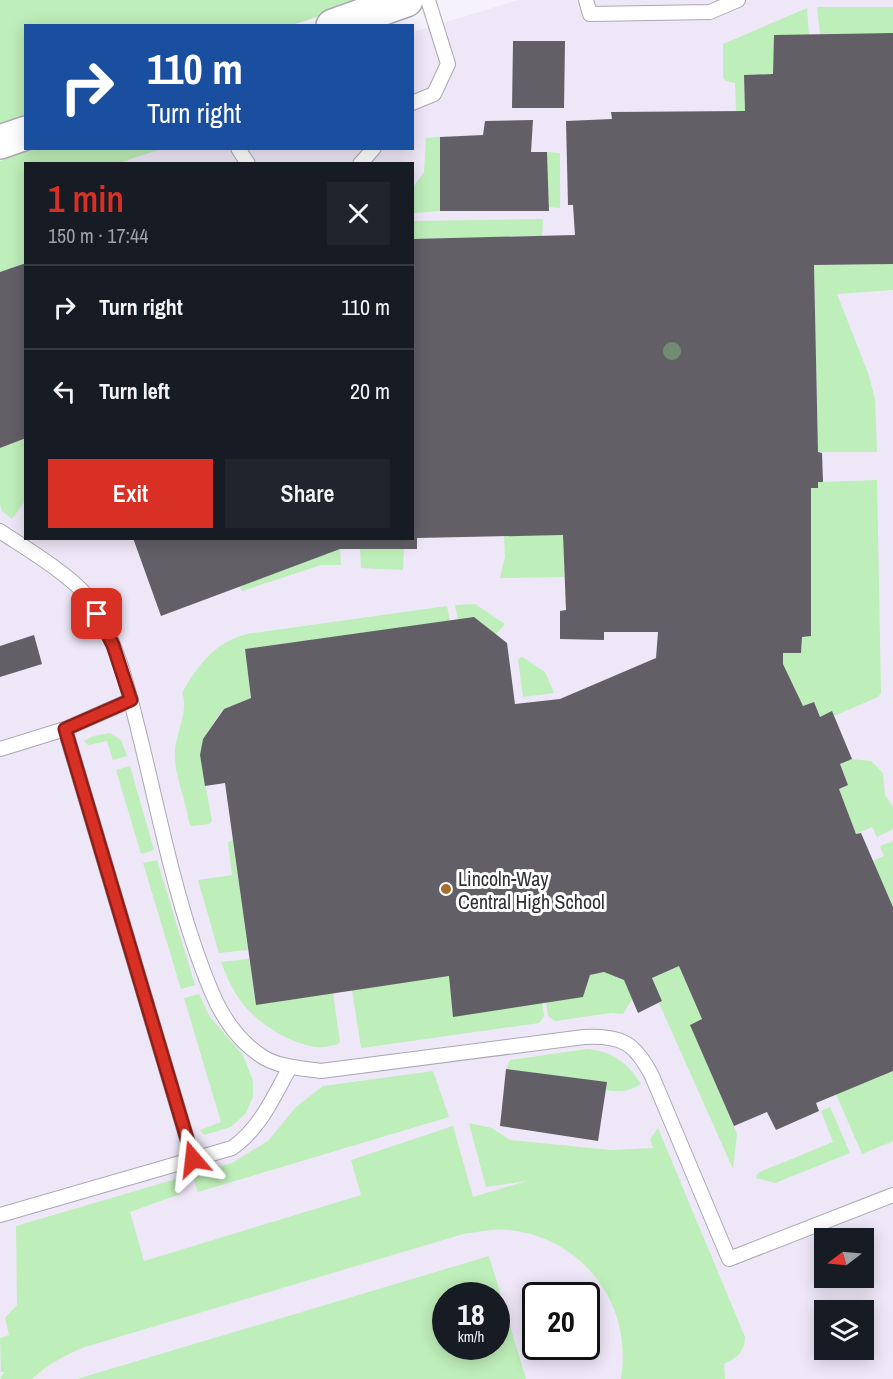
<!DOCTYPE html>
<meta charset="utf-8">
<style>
body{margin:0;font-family:"Archivo Narrow",sans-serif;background:#20242c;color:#f1f3f6;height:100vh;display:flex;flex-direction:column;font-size:22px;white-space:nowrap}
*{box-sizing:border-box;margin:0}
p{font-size:20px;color:#9ea1a6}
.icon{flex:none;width:33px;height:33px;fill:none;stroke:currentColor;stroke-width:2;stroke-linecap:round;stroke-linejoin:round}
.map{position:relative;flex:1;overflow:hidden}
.details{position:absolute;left:24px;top:162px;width:390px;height:378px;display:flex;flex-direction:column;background:#171b24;border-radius:0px;box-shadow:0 3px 15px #0003}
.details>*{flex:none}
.hud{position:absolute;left:24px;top:24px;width:390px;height:126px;border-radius:0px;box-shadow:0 3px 15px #0003;background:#1a4fa0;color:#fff;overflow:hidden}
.needle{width:39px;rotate:254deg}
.fabs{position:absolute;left:814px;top:1228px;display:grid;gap:12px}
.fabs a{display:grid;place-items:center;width:60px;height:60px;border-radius:0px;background:#171b24;box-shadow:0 3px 15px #0003;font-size:30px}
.speed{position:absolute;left:432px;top:1282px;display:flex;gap:12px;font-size:30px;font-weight:700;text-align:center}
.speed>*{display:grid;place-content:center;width:78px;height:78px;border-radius:50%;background:#171b24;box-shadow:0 3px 15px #0003;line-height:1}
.speed small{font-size:15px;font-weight:400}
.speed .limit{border:3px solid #111;border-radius:9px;background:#fff;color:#111}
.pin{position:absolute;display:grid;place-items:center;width:51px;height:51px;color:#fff;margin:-26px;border-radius:12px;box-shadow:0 3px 9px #0006}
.me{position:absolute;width:66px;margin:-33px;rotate:343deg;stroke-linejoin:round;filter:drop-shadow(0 0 4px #0008)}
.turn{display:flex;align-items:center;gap:21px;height:126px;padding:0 24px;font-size:27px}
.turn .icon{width:78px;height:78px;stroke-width:2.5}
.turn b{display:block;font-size:42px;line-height:51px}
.round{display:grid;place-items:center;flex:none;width:63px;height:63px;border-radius:0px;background:#20242c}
.summary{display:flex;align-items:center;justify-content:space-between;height:102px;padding:0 24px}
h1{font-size:36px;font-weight:600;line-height:45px;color:#d93025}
.action{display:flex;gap:12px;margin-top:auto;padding:12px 24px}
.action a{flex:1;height:69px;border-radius:0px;background:#d93025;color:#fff;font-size:24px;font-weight:600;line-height:69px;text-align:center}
.action a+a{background:#20242c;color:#f1f3f6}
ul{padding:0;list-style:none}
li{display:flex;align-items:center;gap:18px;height:84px;padding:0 24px;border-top:2px solid #363941}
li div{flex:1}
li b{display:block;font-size:22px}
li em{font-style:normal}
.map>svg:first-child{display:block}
</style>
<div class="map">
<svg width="893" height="1379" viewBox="0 0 893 1379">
<rect width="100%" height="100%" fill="#f6f2fc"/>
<path fill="#eee7f8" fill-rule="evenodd" d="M518,0H893V1379H0V174L53,149L412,148L413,32ZM26,164H412V538H26ZM825,1239H864V1278H825ZM446,1296H496V1347H446ZM536,1296H586V1347H536ZM825,1311H864V1350H825Z"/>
<g fill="#beeeb9" fill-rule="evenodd">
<polygon points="0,0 371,0 292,25 26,26 25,117 0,126"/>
<polygon points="817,7 893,7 893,33 820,34"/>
<polygon points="807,8 809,35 774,36 773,74 744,75 745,111 736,111 735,83 726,81 723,78 723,44"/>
<polygon points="440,137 440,211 413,213 412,189 424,172 426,138"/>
<polygon points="31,149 161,149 119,163 26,164 25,263 0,272 0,161"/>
<polygon points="547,152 560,153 560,208 549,207"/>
<polygon points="543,219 542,236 413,239 413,221"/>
<polygon points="893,264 893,290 837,294 868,373 875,399 877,452 818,452 814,265"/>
<polygon points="25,438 25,501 12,519 2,511 0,504 0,448"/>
<polygon points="877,480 881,693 878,697 834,716 820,717 814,702 803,706 783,664 783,653 801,653 802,637 811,635 811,488 818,488 818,482 823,482"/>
<polygon points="563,535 564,577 500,578 505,557 504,536"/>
<polygon points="340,549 341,565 321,565 242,591 240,586"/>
<polygon points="360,549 404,549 403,570 361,568"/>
<polygon points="475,604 505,624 496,634 458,620 455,605"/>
<path d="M447,606L450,621L245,649L251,698L223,709L203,739L200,755L212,821L209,824L192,826L189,823C186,798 173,774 175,749C177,731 189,709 182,693C198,665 215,642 247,634Z"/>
<polygon points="522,657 545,672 554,693 523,697 518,659"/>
<polygon points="110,733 121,740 127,756 113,760 107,741 88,745 84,741 93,736"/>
<polygon points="852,759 871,761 883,773 885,795 893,807 893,829 877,837 872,827 856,834 839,789 848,785 840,764"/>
<polygon points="130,766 154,850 141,854 116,770"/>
<polygon points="233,840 248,950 219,953 198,880 232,875 228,842"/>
<polygon points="893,841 893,907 873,861 884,856 880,846"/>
<polygon points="157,860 195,985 181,989 143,863"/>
<path d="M249,959L256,1005L333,993L340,1042L338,1044C330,1046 322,1048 315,1047C289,1043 259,1024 243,1004C233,992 227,977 221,962Z"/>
<polygon points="679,966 702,1019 691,1025 737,1134 733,1169 659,1003 662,1001 652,978"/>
<polygon points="604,972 624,980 632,999 623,1014 611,1013 555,1021 548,1016 546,1002 583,997 590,975"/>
<polygon points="449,976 542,1002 544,1016 539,1023 362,1048 361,1047 352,990"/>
<polygon points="199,994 210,1017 243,1055 253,1081 253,1096 246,1113 231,1127 204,1135 200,1130 221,1122 184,998"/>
<path d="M587,1049C612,1051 628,1063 641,1084C629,1092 619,1092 605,1090L606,1082L506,1069L510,1060Z"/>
<polygon points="433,1071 449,1117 198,1192 192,1174 232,1163 268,1141 296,1107 323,1086"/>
<polygon points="893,1071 893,1141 862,1154 836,1094"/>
<polygon points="830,1107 850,1153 775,1183 756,1178 757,1174 762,1171 833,1142 821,1111"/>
<path d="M469,1123L492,1128L510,1140L611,1150L653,1148L650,1139L658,1128L745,1337C744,1353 738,1357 724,1364L725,1379H621C633,1305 584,1238 509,1230C494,1228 478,1232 463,1234L85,1347C65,1355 48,1364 32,1379H0L4,1372H1L0,1338L9,1335L5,1318L17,1305L16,1226L176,1179L180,1194L130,1212L144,1261L361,1195L351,1160L453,1126L473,1197L527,1181L486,1187Z"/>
<path d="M489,1256L526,1379H77ZM446,1296H496V1347H446Z"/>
</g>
<g fill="#625f67">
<polygon points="893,33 893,264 814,265 818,452 822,453 823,482 818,482 818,488 811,488 811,636 802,637 801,653 783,653 783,664 803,706 814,702 820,717 832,711 852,759 840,764 848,785 839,789 856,834 861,833 893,907 893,1071 816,1103 819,1111 776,1130 767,1112 734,1126 690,1025 702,1019 679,966 652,978 662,1001 638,1013 624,980 604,972 590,975 583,997 453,1017 449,976 256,1005 225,783 205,786 200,755 203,739 224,709 251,698 245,649 474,617 507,643 515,704 560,699 656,658 658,632 604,632 604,640 560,639 560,611 566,610 563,535 417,538 417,549 340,549 161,616 133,538 412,538 412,239 575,235 573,205 568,205 566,121 612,119 611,112 745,111 744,75 773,74 774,35"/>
<polygon points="513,41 565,41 564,108 512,108"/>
<polygon points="533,120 531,152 547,152 549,211 440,211 440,137 483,135 485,121"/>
<polygon points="26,263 26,438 0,448 0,272"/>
<polygon points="34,635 42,664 0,677 0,646"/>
<polygon points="506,1069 607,1082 598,1141 500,1126"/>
</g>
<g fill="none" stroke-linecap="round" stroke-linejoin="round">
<g stroke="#aba8b1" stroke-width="16">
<g id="service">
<polyline points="586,0 590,14 710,12 738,0"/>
<polyline points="412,103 434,94 448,64 428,0"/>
<polyline points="238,148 248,164"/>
<polyline points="360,164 374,148"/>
<path d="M0,531C25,548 73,576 90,600C118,641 129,693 141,741C158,810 172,881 195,948C209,988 223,1030 260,1055C276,1067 301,1068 321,1071L584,1037C622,1035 635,1043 652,1076L729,1259L893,1195"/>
<polyline points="65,729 193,1159"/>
<polyline points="0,749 65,729 131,700"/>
<path d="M0,1215L232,1148C260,1129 274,1096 290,1067"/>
</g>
</g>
<g stroke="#aba8b1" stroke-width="36">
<g id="tertiary">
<polyline points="333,26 406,0"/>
<polyline points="0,142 26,133"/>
</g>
</g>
<use href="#service" stroke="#fff" stroke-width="14"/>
<use href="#tertiary" stroke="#fff" stroke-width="33"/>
</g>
<circle fill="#728c74" cx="672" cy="351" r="9"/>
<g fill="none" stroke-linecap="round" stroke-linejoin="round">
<g stroke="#8d1f18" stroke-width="15">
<polyline id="route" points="97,614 113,645 131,700 65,729 193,1159"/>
</g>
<use href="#route" stroke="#d93025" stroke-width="10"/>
</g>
<circle fill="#a46d29" stroke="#fff" stroke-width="2" cx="446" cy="889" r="6"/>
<g text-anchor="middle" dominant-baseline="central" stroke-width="6" stroke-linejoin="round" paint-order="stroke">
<g font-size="20" fill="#2f2e32" stroke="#fff" text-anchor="start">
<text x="458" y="878">Lincoln-Way<tspan x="458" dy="23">Central High School</tspan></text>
</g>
</g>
</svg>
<div class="fabs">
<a><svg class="needle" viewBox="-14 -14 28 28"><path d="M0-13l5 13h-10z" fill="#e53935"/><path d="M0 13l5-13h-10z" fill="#9ea1a6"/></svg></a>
<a><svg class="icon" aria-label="layers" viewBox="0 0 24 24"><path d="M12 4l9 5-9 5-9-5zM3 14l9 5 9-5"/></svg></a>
</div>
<div class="speed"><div>18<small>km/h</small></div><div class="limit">20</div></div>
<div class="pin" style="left:97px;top:614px;background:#d93025"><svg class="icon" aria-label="arrive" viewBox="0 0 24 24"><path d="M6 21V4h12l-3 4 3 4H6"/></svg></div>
<svg class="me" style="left:193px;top:1159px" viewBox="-20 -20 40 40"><path d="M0-17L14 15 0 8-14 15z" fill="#d93025" stroke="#fff" stroke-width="4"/></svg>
<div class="hud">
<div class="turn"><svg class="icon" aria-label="right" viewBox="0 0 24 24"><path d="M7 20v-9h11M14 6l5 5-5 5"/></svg><div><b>110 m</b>Turn right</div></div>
</div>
<section class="details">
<div class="summary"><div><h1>1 min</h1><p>150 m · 17:44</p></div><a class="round"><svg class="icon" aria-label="close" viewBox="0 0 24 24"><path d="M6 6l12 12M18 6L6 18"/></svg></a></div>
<ul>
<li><svg class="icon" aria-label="right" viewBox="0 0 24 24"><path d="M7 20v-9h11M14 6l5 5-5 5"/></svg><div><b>Turn right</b></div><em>110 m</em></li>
<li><svg class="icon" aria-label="left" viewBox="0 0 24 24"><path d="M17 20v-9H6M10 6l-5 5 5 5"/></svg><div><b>Turn left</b></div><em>20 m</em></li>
</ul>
<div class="action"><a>Exit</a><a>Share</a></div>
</section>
</div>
